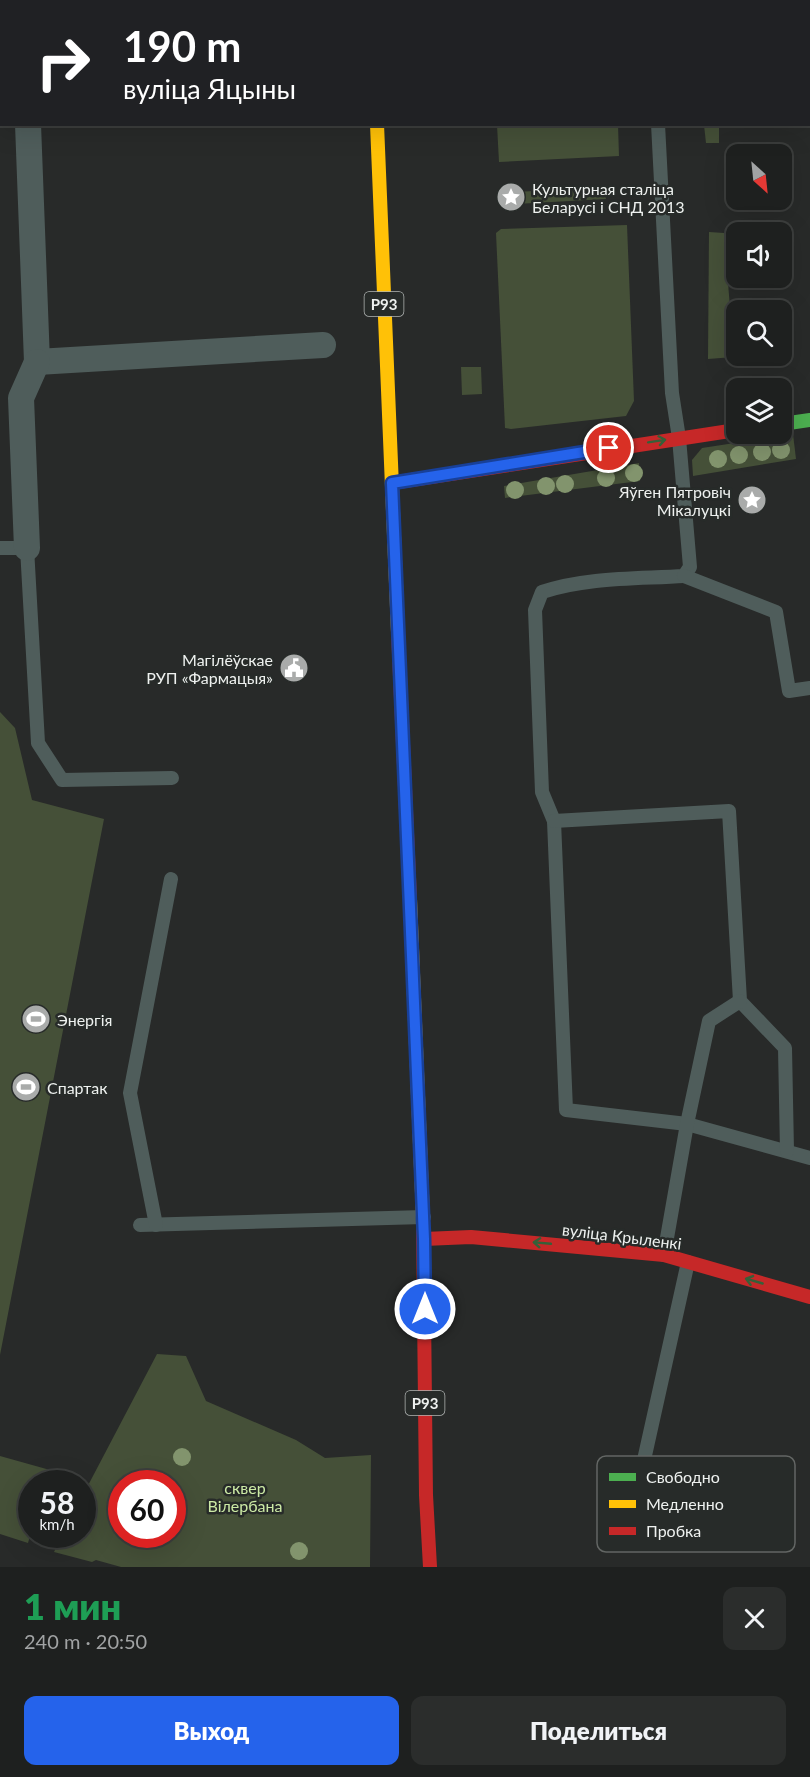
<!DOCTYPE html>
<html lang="ru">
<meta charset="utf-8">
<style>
body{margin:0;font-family:Lato,sans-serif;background:#2b2d2c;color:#f1f3f6;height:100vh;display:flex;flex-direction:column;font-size:22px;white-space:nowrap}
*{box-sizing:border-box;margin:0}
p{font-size:20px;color:#a1a3a4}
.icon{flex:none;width:33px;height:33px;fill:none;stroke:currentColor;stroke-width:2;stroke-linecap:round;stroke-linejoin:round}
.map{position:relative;height:1567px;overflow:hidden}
.details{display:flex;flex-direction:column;background:#1e201f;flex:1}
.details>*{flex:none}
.guide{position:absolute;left:0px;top:0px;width:810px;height:126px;box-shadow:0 6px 24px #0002,0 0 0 2px #3c3e3d;background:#202124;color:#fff;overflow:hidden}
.needle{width:39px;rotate:153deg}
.tools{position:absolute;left:726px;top:144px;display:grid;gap:12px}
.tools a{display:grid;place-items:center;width:66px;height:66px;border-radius:12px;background:#1e201f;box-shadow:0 6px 24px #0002,0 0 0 2px #3c3e3d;font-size:30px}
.speed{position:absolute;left:18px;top:1470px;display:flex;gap:12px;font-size:30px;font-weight:700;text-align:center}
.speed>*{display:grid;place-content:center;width:78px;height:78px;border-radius:50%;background:#1e201f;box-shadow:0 6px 24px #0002,0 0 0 2px #3c3e3d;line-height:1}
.speed small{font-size:15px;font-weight:400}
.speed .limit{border:9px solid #d22;background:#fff;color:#111}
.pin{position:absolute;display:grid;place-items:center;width:51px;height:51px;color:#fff;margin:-26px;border:3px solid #fff;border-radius:50%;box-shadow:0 2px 6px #0007}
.me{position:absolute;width:66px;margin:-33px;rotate:0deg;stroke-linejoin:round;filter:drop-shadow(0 0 4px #0008)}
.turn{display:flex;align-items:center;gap:21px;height:126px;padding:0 24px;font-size:27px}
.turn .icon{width:78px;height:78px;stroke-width:2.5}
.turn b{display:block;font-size:42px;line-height:51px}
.round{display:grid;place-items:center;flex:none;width:63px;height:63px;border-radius:12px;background:#2b2d2c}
.summary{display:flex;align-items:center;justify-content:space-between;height:102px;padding:0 24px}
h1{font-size:36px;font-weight:800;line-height:45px;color:#1e9e55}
.action{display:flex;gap:12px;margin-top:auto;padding:12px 24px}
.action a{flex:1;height:69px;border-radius:12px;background:#2563eb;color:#fff;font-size:24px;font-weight:800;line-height:69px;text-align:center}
.action a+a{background:#2b2d2c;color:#f1f3f6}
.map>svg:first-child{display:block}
</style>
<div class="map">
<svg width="810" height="1567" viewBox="0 0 810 1567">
<rect width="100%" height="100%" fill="#282a29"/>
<g fill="#455038" fill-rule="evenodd">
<polygon points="489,0 614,0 614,1 489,2"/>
<polygon points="497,125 618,125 619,156 499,162"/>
<polygon points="704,125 719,125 719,143 706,143"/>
<polygon points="605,187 606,199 516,204 516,192"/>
<polygon points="627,225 634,401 626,416 511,429 505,428 496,233 501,229"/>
<polygon points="709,232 724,233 734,357 708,359"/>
<polygon points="461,367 481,367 482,394 462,395"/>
<polygon points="793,434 796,459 693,476 692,460 702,448"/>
<polygon points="639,463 640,481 505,498 504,486"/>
<polygon points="0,712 15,728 32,800 104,819 0,1355"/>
<path d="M157,1354L186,1356L206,1401L296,1440L325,1458L371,1455L370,1567H121L96,1560L92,1562L54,1552L62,1535L82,1534L83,1495ZM122,1484H172V1534H122Z"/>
<polygon points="0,1456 50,1470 46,1483 32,1484 31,1532 28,1543 0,1534"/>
</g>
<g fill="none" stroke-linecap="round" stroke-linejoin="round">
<g stroke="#4f5d5b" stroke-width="14">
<polyline points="652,0 652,2"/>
<path d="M658,124L672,393L679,438L690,567L684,576C637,579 587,577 542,592L535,610L542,792L554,821L566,1110L687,1124L810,1158"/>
<polyline points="0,548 27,548 38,743 62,780 172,778"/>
<polyline points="684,576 776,612 789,691 810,688"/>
<polyline points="554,821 729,811 740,1001 785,1048 787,1151"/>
<polyline points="140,1225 424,1217"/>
<polyline points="156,1225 130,1093 171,879"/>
<polyline points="664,1255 687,1124 709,1021 740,1001"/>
<polyline points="644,1460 688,1262"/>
</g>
<g stroke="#4f5d5b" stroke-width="26">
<polyline points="52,0 74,0"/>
<polyline points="28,124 37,362 323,345"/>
<polyline points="27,548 21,398 37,362"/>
</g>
<polyline stroke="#4caf50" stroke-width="14" points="782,424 810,420"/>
<g stroke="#ffc107" stroke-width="14">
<polyline points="372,0 372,2"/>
<polyline points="377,124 398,632"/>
<polyline points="410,899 423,1218"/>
</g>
<g stroke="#c62828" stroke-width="14">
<polyline points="392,483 736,430"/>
<polyline points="398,632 410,899"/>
<polyline points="423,1218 426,1495 430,1567"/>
<polyline points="424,1239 471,1237 664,1255 810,1297"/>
</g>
</g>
<g fill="#82946d">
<circle cx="781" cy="450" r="9"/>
<circle cx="762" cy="452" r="9"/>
<circle cx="739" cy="455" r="9"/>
<circle cx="718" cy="459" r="9"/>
<circle cx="634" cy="473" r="9"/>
<circle cx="606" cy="478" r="9"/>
<circle cx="565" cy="484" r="9"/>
<circle cx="546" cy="486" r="9"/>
<circle cx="515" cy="490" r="9"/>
<circle cx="182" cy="1457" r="9"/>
<circle cx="299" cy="1551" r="9"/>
</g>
<defs><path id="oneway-shaft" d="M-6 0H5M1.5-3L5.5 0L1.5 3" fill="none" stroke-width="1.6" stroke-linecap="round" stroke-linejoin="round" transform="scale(1.5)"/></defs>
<g stroke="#366039">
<use href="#oneway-shaft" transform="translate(657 441) rotate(-9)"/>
<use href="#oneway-shaft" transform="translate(542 1243) rotate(-175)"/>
<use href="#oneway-shaft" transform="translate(754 1281) rotate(-164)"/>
</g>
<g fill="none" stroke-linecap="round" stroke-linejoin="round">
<g stroke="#184099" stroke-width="15">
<polyline id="route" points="425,1309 424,1239 392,483 609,448"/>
</g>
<use href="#route" stroke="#2563eb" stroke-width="10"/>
</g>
<defs>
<g id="sight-disc" transform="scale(1.5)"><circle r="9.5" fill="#a9abaa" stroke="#272b29"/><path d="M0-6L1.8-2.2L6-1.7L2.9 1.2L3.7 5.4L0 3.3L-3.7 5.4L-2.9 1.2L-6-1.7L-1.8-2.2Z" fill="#fff"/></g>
<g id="civic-disc" transform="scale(1.5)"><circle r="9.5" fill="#a9abaa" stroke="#272b29"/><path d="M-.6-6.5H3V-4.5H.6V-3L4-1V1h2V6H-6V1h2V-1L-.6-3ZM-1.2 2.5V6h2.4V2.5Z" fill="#fff"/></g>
<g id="stadium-disc" transform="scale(1.5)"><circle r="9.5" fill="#a9abaa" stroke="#272b29"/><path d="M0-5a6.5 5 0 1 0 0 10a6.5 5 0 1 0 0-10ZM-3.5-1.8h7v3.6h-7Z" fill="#fff"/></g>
</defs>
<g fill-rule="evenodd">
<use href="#sight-disc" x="511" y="197"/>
<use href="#sight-disc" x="752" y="500"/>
<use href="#civic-disc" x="294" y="668"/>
<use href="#stadium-disc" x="36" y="1019"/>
<use href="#stadium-disc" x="26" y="1087"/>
</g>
<g text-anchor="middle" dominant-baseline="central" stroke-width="5" stroke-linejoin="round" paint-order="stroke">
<g fill="#272b29" stroke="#b2b6b4" stroke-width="1.5">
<rect x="364.5" y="292" width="39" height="24" rx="4.5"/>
<rect x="405.5" y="1391" width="39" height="24" rx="4.5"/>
</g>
<g font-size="15" font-weight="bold" fill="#eef1ef">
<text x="384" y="304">Р93</text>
<text x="425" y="1403">Р93</text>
</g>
<g font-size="16" fill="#eef1ef" stroke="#272b29" text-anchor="start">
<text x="532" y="188">Культурная сталіца<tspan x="532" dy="18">Беларусі і СНД 2013</tspan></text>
<text x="731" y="491" text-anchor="end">Яўген Пятровіч<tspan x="731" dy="18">Мікалуцкі</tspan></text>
<text x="273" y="659" text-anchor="end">Магілёўскае<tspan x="273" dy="18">РУП «Фармацыя»</tspan></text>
<text x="57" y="1019">Энергія</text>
<text x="47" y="1087">Спартак</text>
</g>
<g font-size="16" fill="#eef1ef" stroke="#272b29">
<text transform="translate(622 1236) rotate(7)">вуліца Крыленкі</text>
</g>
<g font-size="16" fill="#cceaa5" stroke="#272b29">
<text x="245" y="1487">сквер<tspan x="245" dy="18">Вілербана</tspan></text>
</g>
</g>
<rect x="597" y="1456" width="198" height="96" rx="9" fill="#272b29" stroke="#636664" stroke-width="1.5"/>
<rect x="609" y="1473" width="27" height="8" fill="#4caf50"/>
<rect x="609" y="1500" width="27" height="8" fill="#ffc107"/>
<rect x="609" y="1527" width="27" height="8" fill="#c62828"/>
<g font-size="16" fill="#eef1ef">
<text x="646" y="1483">Свободно</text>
<text x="646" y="1510">Медленно</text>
<text x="646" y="1537">Пробка</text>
</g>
</svg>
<div class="tools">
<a><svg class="needle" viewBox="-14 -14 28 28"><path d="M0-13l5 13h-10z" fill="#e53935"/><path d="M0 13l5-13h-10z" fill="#a1a3a4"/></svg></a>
<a><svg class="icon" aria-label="sound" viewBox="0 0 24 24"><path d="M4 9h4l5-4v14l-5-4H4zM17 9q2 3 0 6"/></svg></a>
<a><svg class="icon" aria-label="search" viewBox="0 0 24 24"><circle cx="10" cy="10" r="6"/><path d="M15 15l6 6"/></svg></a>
<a><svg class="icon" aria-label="layers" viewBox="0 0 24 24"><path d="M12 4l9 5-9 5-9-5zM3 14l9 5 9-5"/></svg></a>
</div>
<div class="speed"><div>58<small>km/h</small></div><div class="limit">60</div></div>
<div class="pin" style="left:609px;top:448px;background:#d93025"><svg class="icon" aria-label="arrive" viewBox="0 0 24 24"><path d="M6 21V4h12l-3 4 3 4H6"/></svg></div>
<svg class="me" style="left:425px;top:1309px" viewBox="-20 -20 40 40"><circle r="17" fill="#2563eb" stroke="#fff" stroke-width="3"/><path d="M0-11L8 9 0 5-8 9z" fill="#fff"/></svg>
<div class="guide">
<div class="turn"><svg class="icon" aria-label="right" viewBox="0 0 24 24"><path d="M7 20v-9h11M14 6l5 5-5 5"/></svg><div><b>190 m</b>вуліца Яцыны</div></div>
</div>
</div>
<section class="details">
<div class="summary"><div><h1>1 мин</h1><p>240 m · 20:50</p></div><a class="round"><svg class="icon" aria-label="close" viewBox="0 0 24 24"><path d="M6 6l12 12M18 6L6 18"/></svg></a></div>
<div class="action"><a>Выход</a><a>Поделиться</a></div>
</section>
